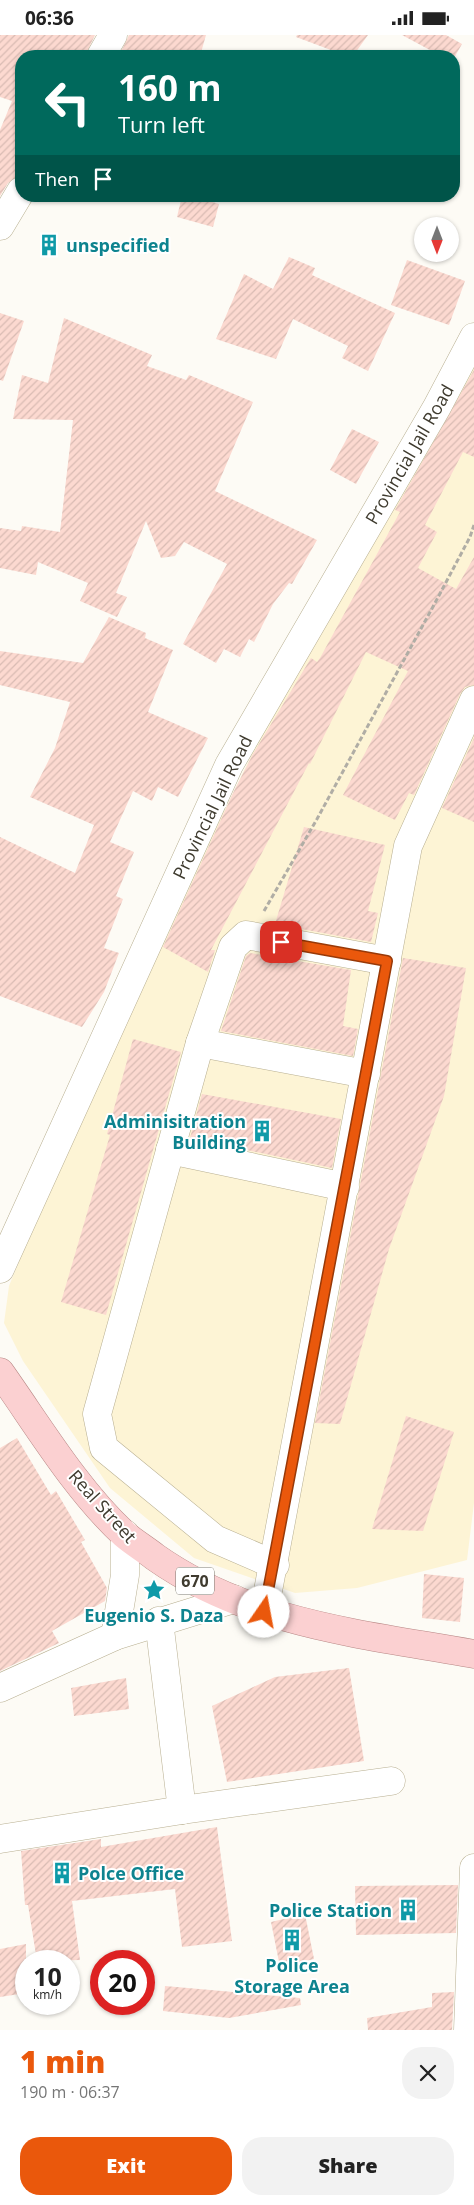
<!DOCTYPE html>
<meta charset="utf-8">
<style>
body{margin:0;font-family:"Open Sans",sans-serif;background:#f2f2f2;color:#222;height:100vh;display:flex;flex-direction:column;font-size:19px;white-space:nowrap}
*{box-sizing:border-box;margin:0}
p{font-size:16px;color:#767676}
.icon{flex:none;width:28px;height:28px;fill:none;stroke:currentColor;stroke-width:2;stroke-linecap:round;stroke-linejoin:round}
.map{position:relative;height:1995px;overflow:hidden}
.sheet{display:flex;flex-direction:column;background:#fff;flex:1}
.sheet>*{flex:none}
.guide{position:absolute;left:15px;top:15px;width:445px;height:152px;border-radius:20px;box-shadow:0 1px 4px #0004;background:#00695c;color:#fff;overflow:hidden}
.needle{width:32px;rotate:180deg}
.controls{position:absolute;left:414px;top:182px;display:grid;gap:10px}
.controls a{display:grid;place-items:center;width:45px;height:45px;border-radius:50%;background:#fff;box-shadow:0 1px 4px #0004;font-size:25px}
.speed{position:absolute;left:15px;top:1915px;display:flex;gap:10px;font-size:25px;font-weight:700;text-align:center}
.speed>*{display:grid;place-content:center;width:65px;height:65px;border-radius:50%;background:#fff;box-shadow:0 1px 4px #0004;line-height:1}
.speed small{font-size:12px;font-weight:400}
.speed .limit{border:8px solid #d22;background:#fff;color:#111}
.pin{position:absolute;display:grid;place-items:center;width:42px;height:42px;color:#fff;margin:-21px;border-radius:10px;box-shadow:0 2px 8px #0006}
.me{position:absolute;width:55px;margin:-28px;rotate:12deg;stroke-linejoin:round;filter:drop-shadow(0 0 4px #0008)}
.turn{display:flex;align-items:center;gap:18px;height:105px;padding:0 20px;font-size:22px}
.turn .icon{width:65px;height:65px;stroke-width:2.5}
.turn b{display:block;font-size:35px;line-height:42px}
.then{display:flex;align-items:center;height:48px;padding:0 20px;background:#0003;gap:10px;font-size:19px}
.round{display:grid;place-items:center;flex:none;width:52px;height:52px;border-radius:20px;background:#f2f2f2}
.head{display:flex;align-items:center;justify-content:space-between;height:85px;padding:0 20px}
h1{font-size:30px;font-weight:800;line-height:38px;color:#ea580c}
.cta{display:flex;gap:10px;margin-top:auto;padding:10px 20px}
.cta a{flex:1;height:58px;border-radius:20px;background:#ea580c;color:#fff;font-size:20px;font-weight:800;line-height:58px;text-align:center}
.cta a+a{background:#f2f2f2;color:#222}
.status{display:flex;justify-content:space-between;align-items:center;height:35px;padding:0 25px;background:#fff;direction:ltr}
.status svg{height:14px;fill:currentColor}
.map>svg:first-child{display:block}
</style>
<div class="status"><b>06:36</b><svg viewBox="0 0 49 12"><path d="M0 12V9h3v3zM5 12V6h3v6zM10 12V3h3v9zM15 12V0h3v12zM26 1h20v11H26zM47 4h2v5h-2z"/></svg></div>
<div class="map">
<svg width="474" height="1995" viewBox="0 0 474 1995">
<defs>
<pattern id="building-hatch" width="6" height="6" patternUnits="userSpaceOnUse" patternTransform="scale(1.25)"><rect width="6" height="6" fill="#fcd9d0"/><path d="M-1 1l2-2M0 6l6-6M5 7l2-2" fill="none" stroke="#d9bbb3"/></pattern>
</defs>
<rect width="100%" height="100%" fill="#fdfbf5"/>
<polygon fill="#fdf4d5" points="474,315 474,1468 467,1525 357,1553 295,1558 194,1523 110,1453 23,1326 4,1288 9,1251 140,929 210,805 272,678"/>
<g fill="url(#building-hatch)">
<polygon points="0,0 95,0 85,21 21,21 21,139 8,148 0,161 0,95 12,66 0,62"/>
<polygon points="129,0 206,0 200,21 119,21"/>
<polygon points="297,0 368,0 353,21 347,21 296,2"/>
<polygon points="402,0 446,0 462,9 454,23 454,21 441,21"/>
<polygon points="182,161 193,161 219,169 213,192 177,182"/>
<polygon points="289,222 315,233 312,240 395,278 368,336 342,323 348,311 293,284 276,324 216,304 244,239 273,254"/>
<polygon points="407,225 465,246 449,290 391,270"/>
<polygon points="0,278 24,286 3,346 0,345"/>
<polygon points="64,283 152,320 147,331 186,345 189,340 253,367 215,456 317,505 292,549 289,548 273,569 254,607 249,604 240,622 224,614 216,628 183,609 227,529 184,507 175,521 161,523 146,486 116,558 127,562 117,582 80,566 88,548 38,527 36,540 0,533 0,493 21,496 22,491 60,497 73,385 13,384 22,340 48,348"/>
<polygon points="474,335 474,422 463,417 425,490 437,497 418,533 456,554 474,522 474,650 465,652 460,659 414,760 409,758 395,785 343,760 408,636 366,617 310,729 309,728 211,915 215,915 208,937 163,912 234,756 253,719 311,623 317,627 320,623 400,477 395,475"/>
<polygon points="352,394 379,407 356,449 330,435"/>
<polygon points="109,582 146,598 145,603 173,615 148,677 208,703 178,762 158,752 152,766 133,756 110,807 134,817 116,861 123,864 104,913 119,918 104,957 82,992 0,961 0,802 75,838 94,790 30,762 55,713 70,667 0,650 0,616 83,628"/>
<polygon points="474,703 474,787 442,773"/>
<polygon points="304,792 385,810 368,876 378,878 371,907 275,889"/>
<polygon points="250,918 351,935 343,991 358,994 353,1021 221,996 246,921"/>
<polygon points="403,923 466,933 444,1061 389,1214 340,1389 315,1388"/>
<polygon points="133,1004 181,1017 106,1280 61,1267 110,1100 107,1099"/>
<polygon points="202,1059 341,1084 332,1133 190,1103"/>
<polygon points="406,1381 454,1397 423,1496 372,1494"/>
<polygon points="17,1403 51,1460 56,1456 85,1505 81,1507 107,1553 105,1566 52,1596 59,1608 0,1636 0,1413"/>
<polygon points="424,1539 464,1543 460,1587 422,1583"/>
<polygon points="349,1633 364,1726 227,1747 212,1671 275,1642"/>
<polygon points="126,1643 129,1674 74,1681 71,1653"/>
<polygon points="217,1792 232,1906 182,1912 175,1854 72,1866 80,1925 37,1926 28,1870 25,1870 21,1816 101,1804 101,1812"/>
<polygon points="458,1850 456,1898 356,1900 355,1851"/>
<polygon points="305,1879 314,1924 280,1932 271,1887"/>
<polygon points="26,1909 26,1958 0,1962 0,1914"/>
<polygon points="165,1951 300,1963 301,1970 229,1983 163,1976"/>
<polygon points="454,1957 452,1995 368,1995 367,1983 432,1972 432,1958"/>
</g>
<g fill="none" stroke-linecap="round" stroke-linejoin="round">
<g stroke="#b8af91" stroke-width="29">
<g id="minor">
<polyline points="101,21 113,0"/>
<polyline points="0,191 21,156"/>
<polyline points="200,1008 366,1039"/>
<polyline points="170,1115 345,1152"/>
<polyline points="0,1234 229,730 437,372 474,302"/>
<polyline points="275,1530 215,1504 104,1413 97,1379 200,1008 233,912 246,900 387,926"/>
<polyline points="264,1577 408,811 474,665"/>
<polyline points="159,1586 182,1775"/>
<polyline points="115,1601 125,1540 125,1499"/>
<polyline points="0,1653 115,1601 234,1564"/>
<polyline points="0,1804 182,1775 391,1746"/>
<polyline points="468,1995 474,1833"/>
</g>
</g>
<g stroke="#b78785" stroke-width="29">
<path id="major" d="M0,1337C39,1392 75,1453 124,1499C133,1507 145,1514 155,1522C250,1589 363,1599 474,1619"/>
</g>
<polyline stroke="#b0ada5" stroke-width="3" stroke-dasharray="5 2.5" stroke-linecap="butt" points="264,876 317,784 435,568 470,502 474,490"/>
<use href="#minor" stroke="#fff" stroke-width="28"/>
<use href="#major" stroke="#fbd0d1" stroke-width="28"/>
</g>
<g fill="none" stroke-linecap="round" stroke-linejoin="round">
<g stroke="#983908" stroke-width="12">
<polyline id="route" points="264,1577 387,926 281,907"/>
</g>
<use href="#route" stroke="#ea580c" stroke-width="9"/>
</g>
<defs>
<g id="building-bare" transform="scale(1.725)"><path d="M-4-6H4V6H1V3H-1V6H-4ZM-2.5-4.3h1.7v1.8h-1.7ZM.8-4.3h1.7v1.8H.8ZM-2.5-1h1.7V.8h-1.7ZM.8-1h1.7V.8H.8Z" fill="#0f9aa8" stroke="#fff" stroke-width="2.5" paint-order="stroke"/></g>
<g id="sight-bare" transform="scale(1.725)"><path d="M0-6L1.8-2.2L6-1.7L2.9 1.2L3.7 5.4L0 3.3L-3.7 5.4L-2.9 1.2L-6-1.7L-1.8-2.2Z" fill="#0f9aa8" stroke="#fff" stroke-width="2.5" paint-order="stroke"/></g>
</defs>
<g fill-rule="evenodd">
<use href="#building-bare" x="49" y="210"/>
<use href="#building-bare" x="262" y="1096"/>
<use href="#sight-bare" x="154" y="1555"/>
<use href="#building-bare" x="62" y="1838"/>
<use href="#building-bare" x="408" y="1875"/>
<use href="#building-bare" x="292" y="1905"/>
</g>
<g text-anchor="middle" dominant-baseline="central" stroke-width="4" stroke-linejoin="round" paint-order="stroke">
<rect fill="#fff" stroke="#79766d" stroke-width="1" x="176" y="1532.5" width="38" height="27" rx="4"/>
<g font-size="16" font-weight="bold" fill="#3f3b2f">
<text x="195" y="1546">670</text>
</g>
<g font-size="18" font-weight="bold" fill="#0d838f" stroke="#fff" text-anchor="start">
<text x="66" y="210">unspecified</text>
<text x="246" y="1086" text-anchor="end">Adminisitration<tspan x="246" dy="21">Building</tspan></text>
<text x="154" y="1580" text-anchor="middle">Eugenio S. Daza</text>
<text x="78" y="1838">Polce Office</text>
<text x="392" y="1875" text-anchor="end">Police Station</text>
<text x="292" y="1930" text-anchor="middle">Police<tspan x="292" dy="21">Storage Area</tspan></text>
</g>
<g font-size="18" fill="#3f3b2f" stroke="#fff">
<text transform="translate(409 419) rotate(-60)">Provincial Jail Road</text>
<text transform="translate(212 772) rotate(-64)">Provincial Jail Road</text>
<text transform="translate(103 1471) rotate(48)">Real Street</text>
</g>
</g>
</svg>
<div class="controls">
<a><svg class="needle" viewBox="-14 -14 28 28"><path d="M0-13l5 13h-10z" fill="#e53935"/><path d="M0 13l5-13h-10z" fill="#767676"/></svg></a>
</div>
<div class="speed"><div>10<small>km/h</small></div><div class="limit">20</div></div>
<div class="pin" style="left:281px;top:907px;background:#d93025"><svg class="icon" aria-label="arrive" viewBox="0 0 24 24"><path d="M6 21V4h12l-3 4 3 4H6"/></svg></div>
<svg class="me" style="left:264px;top:1577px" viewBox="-20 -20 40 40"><circle r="19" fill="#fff"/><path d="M0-13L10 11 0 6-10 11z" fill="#ea580c"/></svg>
<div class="guide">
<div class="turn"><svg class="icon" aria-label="left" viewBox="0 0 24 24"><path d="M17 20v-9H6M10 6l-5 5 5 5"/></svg><div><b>160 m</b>Turn left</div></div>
<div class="then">Then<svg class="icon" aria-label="arrive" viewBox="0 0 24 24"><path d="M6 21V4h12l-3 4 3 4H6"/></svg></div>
</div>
</div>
<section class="sheet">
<div class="head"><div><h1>1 min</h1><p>190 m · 06:37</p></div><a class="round"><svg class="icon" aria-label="close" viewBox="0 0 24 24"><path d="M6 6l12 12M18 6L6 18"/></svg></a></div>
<div class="cta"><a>Exit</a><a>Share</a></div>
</section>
